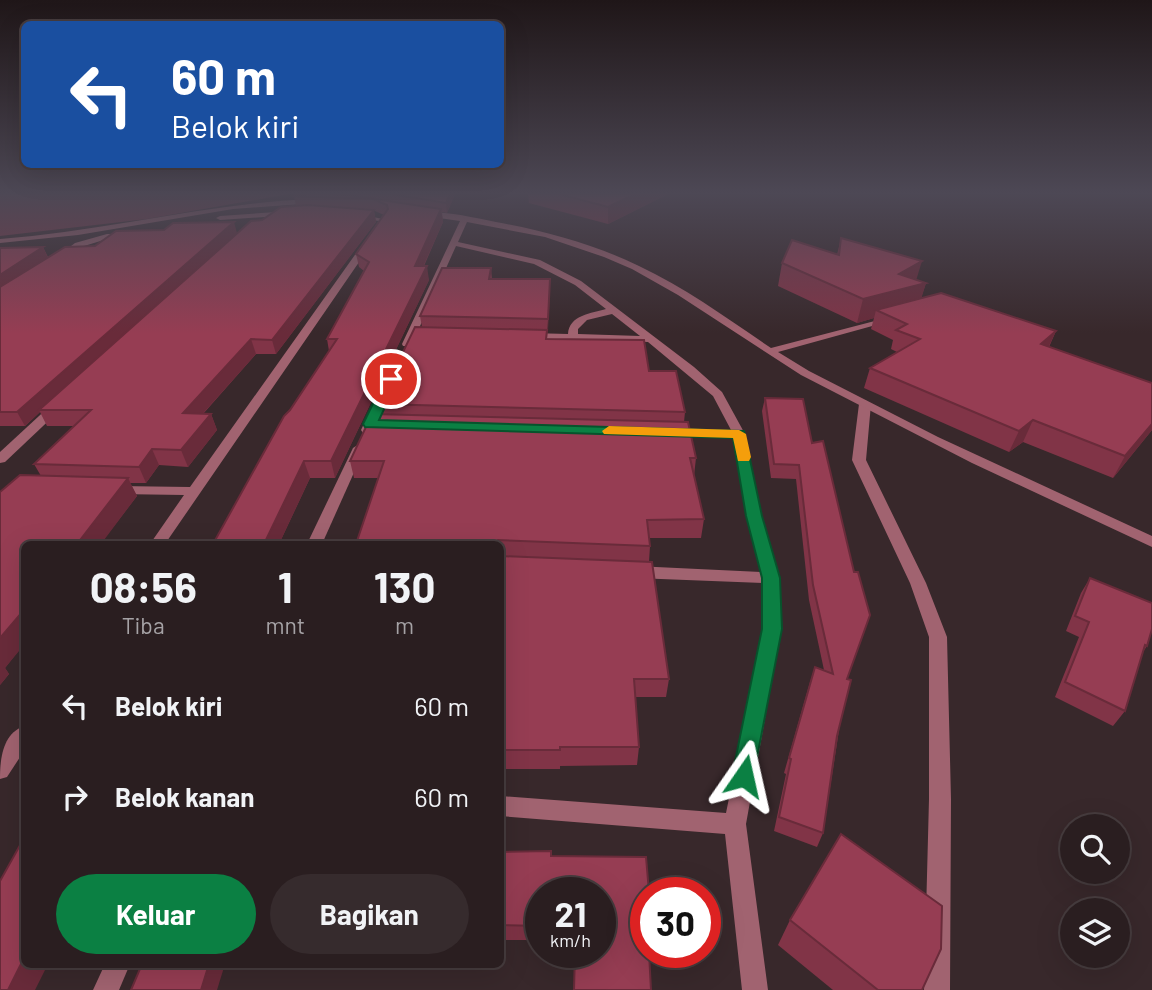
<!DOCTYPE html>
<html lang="id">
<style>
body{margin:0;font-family:Barlow,sans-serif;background:#362b2d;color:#f1f3f6;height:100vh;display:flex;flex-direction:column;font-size:26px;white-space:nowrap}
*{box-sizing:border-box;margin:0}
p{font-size:23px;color:#a5a2a5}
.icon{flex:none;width:38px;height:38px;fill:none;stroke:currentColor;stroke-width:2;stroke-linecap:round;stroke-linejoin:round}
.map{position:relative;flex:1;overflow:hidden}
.side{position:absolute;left:21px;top:541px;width:483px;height:427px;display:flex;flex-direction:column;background:#2a1e20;border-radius:10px;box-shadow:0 7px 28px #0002,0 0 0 2px #463c3e}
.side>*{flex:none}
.hud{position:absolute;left:21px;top:21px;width:483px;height:147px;border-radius:10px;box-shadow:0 7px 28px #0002,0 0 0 2px #463c3e;background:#1a4fa0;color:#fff;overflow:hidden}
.fabs{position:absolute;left:1060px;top:814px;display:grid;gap:14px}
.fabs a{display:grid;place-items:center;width:70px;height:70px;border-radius:50%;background:#2a1e20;box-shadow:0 7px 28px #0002,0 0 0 2px #463c3e;font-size:35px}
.speed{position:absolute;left:525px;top:877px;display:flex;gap:14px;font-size:35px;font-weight:700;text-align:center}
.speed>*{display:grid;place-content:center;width:91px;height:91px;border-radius:50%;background:#2a1e20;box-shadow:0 7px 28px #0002,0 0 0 2px #463c3e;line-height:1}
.speed small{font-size:18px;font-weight:400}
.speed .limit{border:10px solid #d22;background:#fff;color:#111}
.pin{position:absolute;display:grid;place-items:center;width:60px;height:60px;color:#fff;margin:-30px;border:4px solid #fff;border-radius:50%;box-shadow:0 2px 7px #0007}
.me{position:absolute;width:77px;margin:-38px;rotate:11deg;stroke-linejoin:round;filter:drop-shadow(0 0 5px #0008)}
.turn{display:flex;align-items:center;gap:24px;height:147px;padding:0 35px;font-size:32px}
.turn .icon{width:91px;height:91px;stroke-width:2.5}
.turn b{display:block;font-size:49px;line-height:60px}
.eta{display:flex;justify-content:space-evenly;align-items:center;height:119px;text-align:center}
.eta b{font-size:42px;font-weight:700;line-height:49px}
.action{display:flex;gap:14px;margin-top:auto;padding:14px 35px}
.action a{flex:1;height:80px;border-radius:42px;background:#0b8043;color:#fff;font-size:28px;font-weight:700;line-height:80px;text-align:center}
.action a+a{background:#362b2d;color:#f1f3f6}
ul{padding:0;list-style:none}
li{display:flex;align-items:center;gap:21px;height:91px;padding:0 35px}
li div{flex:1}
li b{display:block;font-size:26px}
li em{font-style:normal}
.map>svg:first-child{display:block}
</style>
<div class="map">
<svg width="1152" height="990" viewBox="0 0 1152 990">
<rect width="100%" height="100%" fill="#38282b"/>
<polygon fill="#7d3748" points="0,194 289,194 147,219 0,236"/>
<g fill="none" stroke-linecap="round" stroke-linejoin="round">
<polygon fill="#a16370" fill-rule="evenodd" points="865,400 871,404 866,460 926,583 947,637 951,799 950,990 924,990 929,799 929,637 910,583 852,460 859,404"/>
<g fill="#a16370" fill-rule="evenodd">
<path d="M312,199L315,203L233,209L78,235L0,243V239C105,231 207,203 312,199Z"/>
<polygon points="291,211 295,213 294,215 220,220 216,218 220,216"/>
<path d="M422,212C447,211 472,217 496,222C545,231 594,244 639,266C686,288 728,319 771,348L894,316V320L778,352L809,371L938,437L1152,536V547L972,463L801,375L678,295L632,269L604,257L545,237L467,222L458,242L540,260L581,281L694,367L722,392L745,434L761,516L779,578L781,630L746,824L768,990H742L725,834L500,816V796L726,813L763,630V583L635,578L629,576L627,572L629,568L635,566L761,572L747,516L733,438L672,436L666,432L672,428L731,430L713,396L648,342L525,338L524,336L529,333L568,334C569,315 592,313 606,309L575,285L534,264L456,246L412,344L411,346H403L402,344L460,221L425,216H422ZM612,314L640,336L578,334V329L587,320Z"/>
<polygon points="353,213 388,220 165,544 150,544 184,495 117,494 110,490 117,486 190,487 379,221 353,217"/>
<polygon points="107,234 110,234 110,238 81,247 65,258 58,256 75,243"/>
<polygon points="387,385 393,388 373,430 371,433 363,433 361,430 381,388"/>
<polygon points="56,403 60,404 60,410 5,462 0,463 0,452 52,404"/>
<polygon points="359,444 365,448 322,544 307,544 353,448"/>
<path d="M24,726V751L7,777L0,779C0,760 2,734 24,726Z"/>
<polygon points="105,964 130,964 119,990 93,990"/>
</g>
</g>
<g fill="#813447">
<polygon points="297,194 455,194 447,213 442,212 443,222 424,266 429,280 335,478 310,478 279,544 213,544 290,410 329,351 327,339 364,271 359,267 356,254 384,215 375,211 374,211 376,222 276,354 256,354 203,414 211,414 217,430 188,467 159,465 146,483 130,483 137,496 5,668 9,674 0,685 41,476 34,464 75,426 47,426 40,412 25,426 0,426 0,248 43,247 48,257 95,246 237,233 296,206 294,196"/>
<polygon points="528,194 668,194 608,224 529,203"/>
<polygon points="841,238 916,280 926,283 921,298 1056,331 1049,347 1152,383 1152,430 1113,478 1023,442 1009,452 864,388 870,368 897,352 891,349 893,340 871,329 874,318 857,323 778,286 782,263 837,255"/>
<polygon points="491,268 492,279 550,279 547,339 649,371 685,412 684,422 696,458 694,476 704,519 701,538 649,538 650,546 649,562 669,679 666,697 635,697 639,747 637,765 560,766 560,769 502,769 502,772 500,772 500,544 356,544 378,478 354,478 350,461 380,414 378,404 422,327 420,316"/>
<polygon points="765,398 803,399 847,679 823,833 817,847 774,831 786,774 784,773 810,682 815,667 824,670 809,600 796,479 771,478 762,411"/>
<polygon points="1090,578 1147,646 1143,652 1125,711 1113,726 1055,697 1079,637 1066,631 1081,593"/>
<polygon points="500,852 552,856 646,952 651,952 650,956 569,958 569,952 600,952 541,892 541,940 500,940"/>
<polygon points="790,920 922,990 833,990 778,945"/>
</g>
<g fill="#692b3a">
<polygon points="450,194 455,194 447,213 446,203"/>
<polygon points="635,194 668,194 608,224 608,207"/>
<polygon points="441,209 443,222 417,280 415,266"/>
<polygon points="374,210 376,222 276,354 272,340"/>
<polygon points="234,222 237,233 39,410 40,412 25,426 17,412"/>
<polygon points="43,247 48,258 0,291 0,275"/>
<polygon points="922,261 915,284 926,283 919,306 876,310 874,318 857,323 863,299 899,274"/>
<polygon points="427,266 429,280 335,478 331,461"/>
<polygon points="550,279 550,290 548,331 548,319"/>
<polygon points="1056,331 1047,350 1041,344"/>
<polygon points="251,339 256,354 189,429 183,413"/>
<polygon points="211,414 217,430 188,467 181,450"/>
<polygon points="1033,420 1023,442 1009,452 1019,431"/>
<polygon points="1152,424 1152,430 1113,478 1125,456"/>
<polygon points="152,449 159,465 146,483 139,467"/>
<polygon points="304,461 310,478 279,544 264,544"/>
<polygon points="128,478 137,496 101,544 77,544"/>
<polygon points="24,610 24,645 5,668 9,674 0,685 0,638"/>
<polygon points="24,958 24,964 48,964 35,990 8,990"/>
<polygon points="209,964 225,964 217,990 201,990"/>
</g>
<g fill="#963d53" stroke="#692b3a" stroke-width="2">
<polygon points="297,194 348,195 441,209 415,266 427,266 331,461 304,461 264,544 213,544 284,416 290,410 337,339 327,339 369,262 356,254 388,209 387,205 373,199 294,196"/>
<polygon points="391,194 450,194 446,203"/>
<polygon points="559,194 635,194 608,207"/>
<polygon points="308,205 374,210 272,340 251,339 183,413 211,414 181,450 152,449 139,467 34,464 91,410 39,410 251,221 262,220 281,207"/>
<polygon points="234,222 17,412 0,412 0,287 65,247 95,246 116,231 164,230 173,223"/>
<polygon points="841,238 922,261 899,274 926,283 863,299 782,263 792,240 839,255"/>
<polygon points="43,247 0,275 0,248"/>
<polygon points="442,268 491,268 489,279 550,279 548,319 420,316"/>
<polygon points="941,293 1056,331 1041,344 1152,383 1152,424 1125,456 1033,420 1019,431 870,368 920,339 896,330 907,324 876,310"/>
<polygon points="415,327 547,330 546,339 644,340 649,371 676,371 685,412 378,404"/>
<polygon points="765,398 803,399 812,443 823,441 854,572 858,572 870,615 847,679 851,680 837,736 823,833 779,817 791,759 789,758 815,667 833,674 813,585 799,465 774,464"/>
<polygon points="372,414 688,422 696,458 690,458 704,519 647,520 650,546 498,540 496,543 496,544 356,544 384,461 350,461"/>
<polygon points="20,475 128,478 77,544 24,544 24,610 0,638 0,492"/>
<polygon points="500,556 652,562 669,679 634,679 639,747 560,747 560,750 500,750"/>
<polygon points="1090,578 1152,603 1152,629 1147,646 1145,645 1125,711 1065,682 1089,622 1075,616"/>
<polygon points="841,834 942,906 941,949 922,990 878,990 790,920"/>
<polygon points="24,838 24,958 8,990 0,990 0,881"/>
<polygon points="551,851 551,856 646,857 649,892 646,892 646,952 649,952 651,990 574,990 575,952 600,952 600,892 541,892 541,926 500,925 500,852"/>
<polygon points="142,964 209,964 201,990 131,990"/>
</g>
<linearGradient id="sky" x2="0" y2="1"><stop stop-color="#1f1618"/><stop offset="0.58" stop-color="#4d4855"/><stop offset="1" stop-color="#4d4855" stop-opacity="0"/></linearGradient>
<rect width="1152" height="333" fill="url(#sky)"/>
<polygon fill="#0b8043" stroke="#07532c" stroke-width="2" points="391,375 398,379 379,420 744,431 762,516 780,578 782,629 752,783 744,786 736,783 732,776 762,629 762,578 746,516 733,438 365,427 363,424 385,379"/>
<polygon fill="#f59e0b" points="609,426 739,430 746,434 751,457 749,461 738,461 733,438 604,434 602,431"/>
</svg>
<div class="fabs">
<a><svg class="icon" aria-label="search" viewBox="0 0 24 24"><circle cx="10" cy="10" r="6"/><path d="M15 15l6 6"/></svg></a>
<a><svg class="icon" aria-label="layers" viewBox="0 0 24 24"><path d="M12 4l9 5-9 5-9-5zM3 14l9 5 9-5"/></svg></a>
</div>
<div class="speed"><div>21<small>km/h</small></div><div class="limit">30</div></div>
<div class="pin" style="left:391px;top:379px;background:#d93025"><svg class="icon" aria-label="arrive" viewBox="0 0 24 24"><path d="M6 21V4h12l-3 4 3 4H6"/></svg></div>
<svg class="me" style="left:744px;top:776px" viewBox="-20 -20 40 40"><path d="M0-17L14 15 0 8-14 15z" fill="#0b8043" stroke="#fff" stroke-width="4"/></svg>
<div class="hud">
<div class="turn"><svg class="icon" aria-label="left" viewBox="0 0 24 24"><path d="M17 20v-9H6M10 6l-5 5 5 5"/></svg><div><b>60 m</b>Belok kiri</div></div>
</div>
<section class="side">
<div class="eta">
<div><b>08:56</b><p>Tiba</p></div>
<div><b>1</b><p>mnt</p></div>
<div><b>130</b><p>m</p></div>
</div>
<ul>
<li><svg class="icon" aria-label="left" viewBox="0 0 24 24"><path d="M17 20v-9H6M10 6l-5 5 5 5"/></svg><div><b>Belok kiri</b></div><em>60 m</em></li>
<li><svg class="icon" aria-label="right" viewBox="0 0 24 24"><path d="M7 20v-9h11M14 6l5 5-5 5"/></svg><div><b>Belok kanan</b></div><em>60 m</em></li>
</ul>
<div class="action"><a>Keluar</a><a>Bagikan</a></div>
</section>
</div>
